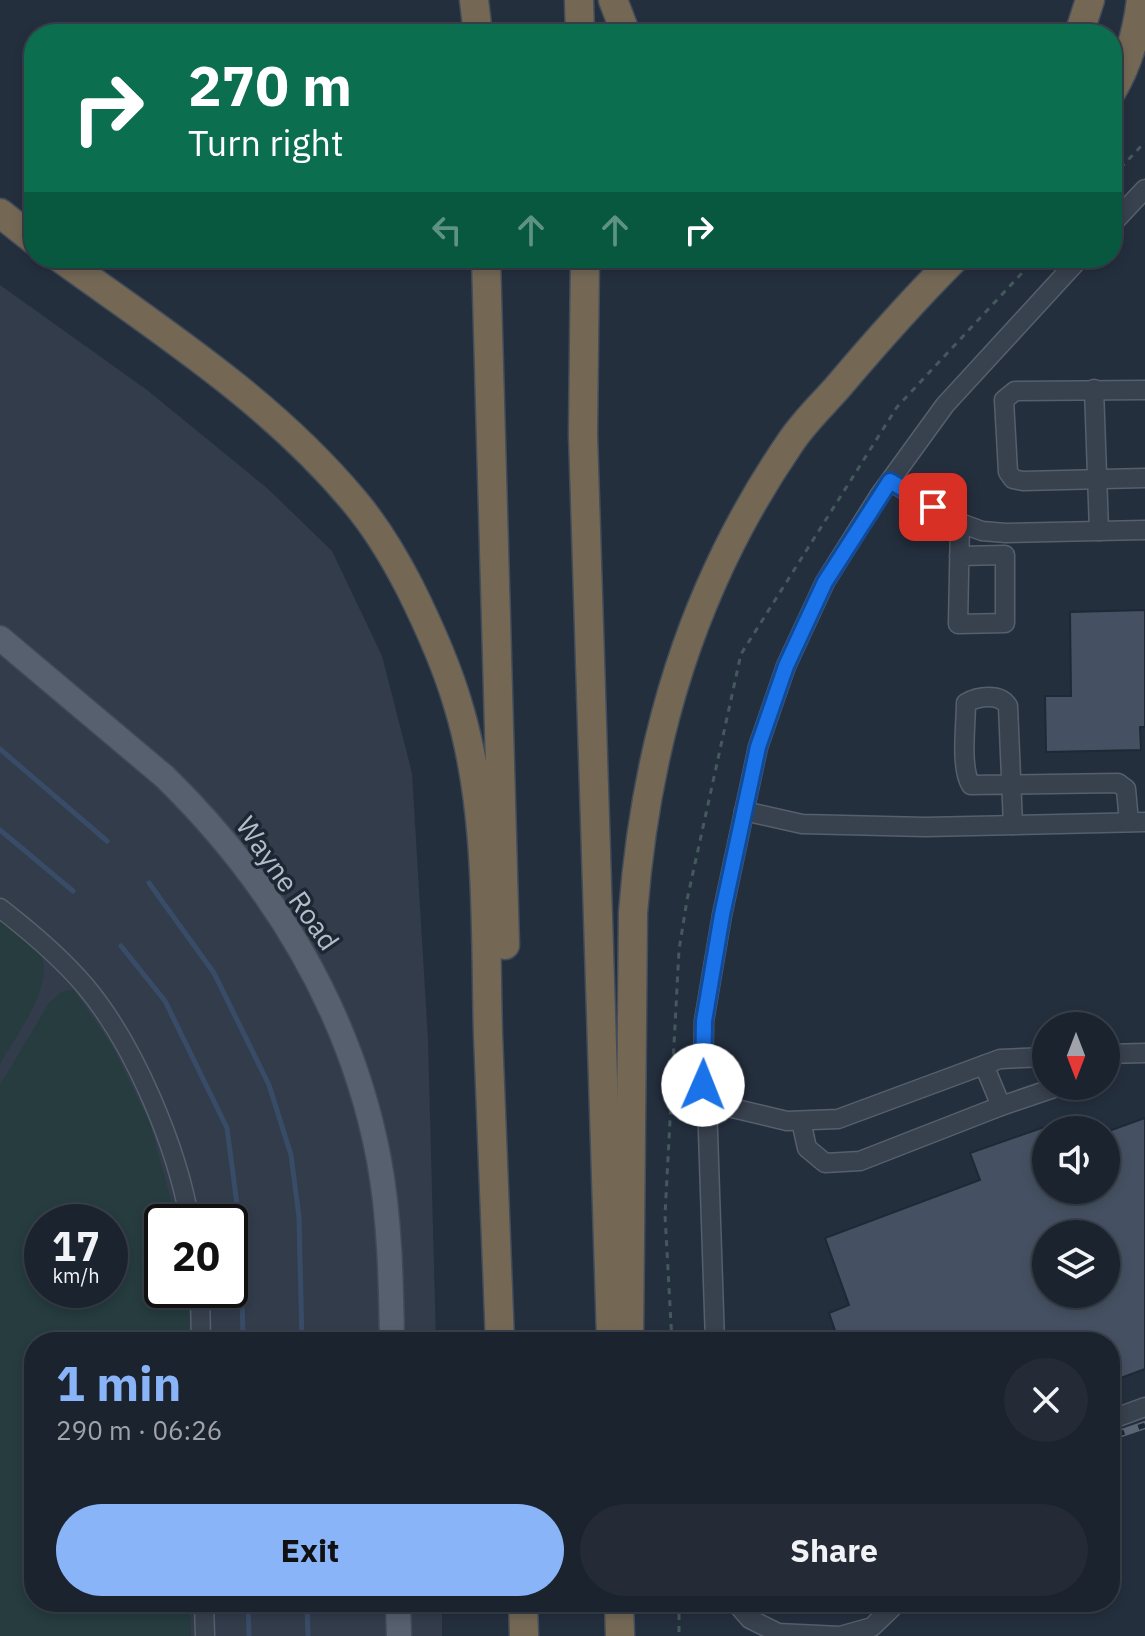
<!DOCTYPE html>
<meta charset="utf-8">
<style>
body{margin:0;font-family:"IBM Plex Sans",sans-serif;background:#242b36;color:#f1f3f6;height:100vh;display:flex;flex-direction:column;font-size:30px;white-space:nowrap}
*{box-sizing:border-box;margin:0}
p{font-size:26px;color:#a0a4aa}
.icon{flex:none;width:44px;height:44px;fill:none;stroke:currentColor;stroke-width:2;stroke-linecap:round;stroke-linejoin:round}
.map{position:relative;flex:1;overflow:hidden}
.details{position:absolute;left:24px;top:1332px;width:1096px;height:280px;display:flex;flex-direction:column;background:#1b232e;border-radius:32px;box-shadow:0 4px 12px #0003,0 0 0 2px #39404a}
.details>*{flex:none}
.hud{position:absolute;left:24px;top:24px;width:1098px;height:244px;border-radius:32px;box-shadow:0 4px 12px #0003,0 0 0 2px #39404a;background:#0b6e4f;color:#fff;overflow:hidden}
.needle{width:52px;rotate:180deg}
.tools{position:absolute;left:1032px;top:1012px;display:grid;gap:16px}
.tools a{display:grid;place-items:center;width:88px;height:88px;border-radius:50%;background:#1b232e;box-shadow:0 4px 12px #0003,0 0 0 2px #39404a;font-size:40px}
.speed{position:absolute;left:24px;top:1204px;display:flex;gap:16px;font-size:40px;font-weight:700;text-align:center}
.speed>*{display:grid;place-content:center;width:104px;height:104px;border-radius:50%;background:#1b232e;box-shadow:0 4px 12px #0003,0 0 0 2px #39404a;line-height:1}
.speed small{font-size:20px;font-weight:400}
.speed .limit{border:4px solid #111;border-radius:12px;background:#fff;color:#111}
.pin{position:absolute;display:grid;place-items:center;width:68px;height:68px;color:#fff;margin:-34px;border-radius:16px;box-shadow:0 4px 12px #0006}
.me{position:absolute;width:88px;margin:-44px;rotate:1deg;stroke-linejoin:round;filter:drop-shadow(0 0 6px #0008)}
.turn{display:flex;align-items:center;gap:28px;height:168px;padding:0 32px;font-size:36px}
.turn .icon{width:104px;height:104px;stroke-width:2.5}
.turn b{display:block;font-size:56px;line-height:68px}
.lanes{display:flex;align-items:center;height:76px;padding:0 32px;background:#0003;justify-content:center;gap:40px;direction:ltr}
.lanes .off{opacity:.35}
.round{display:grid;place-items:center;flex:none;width:84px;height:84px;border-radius:42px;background:#242b36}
.summary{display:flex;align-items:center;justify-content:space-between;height:136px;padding:0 32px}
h1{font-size:48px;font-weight:700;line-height:60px;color:#8ab4f8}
.action{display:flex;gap:16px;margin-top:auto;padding:16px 32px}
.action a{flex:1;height:92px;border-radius:48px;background:#8ab4f8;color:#111;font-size:32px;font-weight:700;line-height:92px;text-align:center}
.action a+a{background:#242b36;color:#f1f3f6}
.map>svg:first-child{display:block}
</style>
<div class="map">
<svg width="1145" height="1636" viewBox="0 0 1145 1636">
<rect width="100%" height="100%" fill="#242f3e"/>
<path fill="#323c4b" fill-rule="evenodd" d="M0,285L147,390L267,488L332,551L382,656L412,773L428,1040L436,1342H34V1602H442V1636H0ZM42,1222H110V1290H42ZM162,1222H230V1290H162Z"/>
<g fill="#263c3f" fill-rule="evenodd">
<path d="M0,916C13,926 34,939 41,955C55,985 15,1037 0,1064Z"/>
<path d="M74,990L114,1049L150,1124L177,1222H162V1290H188L190,1342H34V1602H190L191,1636H0V1085L49,1003L61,992ZM42,1222H110V1290H42Z"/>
</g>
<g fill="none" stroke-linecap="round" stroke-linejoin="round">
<g stroke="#394c67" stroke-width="5">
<polyline points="0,749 107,841"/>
<polyline points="0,830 73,891"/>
<polyline points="149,883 214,973 269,1085 291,1155 299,1217 302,1342"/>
<polyline points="121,946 165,1001 227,1128 241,1235 243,1342"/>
<polyline points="248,1602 249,1636"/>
<polyline points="307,1602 308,1636"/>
</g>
</g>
<g fill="#455162" stroke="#1f2835" stroke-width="2" fill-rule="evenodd">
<polygon points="1145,610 1145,727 1140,727 1141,750 1046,752 1045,696 1071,696 1070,612"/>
<path d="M1076,1116L1082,1130H1046V1190H1105L1106,1193V1132L1145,1118V1369L1110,1382V1342H839L829,1313L849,1305L825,1238L980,1180L970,1153ZM1046,1234H1106V1294H1046Z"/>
</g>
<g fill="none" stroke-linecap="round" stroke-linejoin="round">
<g stroke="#565f6c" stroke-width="21">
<g id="minor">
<polyline points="1112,224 1145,189"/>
<polyline points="1094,389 1099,531"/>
<polyline points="1145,390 1015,391 1004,400 1008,472 1013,479 1023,481 1145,478"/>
<polyline points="890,481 955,521 982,531 1006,533 1145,530"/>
<polyline points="959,556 1005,555 1005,623 958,624 960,523"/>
<polyline points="744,811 802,824 925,827 1145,822"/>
<path d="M1013,825L1008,706C1000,693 978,696 966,703C966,725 960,768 971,785L1118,783L1126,789L1129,822"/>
<path d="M0,908C31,932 61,957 86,987C135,1046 177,1147 190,1222"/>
<polyline points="1106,1054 1145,1053"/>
<polyline points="707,1102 787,1121 838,1119 1000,1059 1046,1057"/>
<polyline points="1001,1106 1060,1086"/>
<polyline points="801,1121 807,1148 825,1163 860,1161 1001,1106 984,1065"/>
<polyline points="200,1290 201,1342"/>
<polyline points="715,1342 707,1102 703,1085 704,1021 722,915 758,747 786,666 825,582 879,496 945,405 1080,258"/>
<polyline points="1110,1420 1145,1407"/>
<polyline points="204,1602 205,1636"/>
<polyline points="735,1602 750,1619 778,1633 840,1636 872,1627 898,1602"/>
</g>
</g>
<g stroke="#414a57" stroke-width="27">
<g id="major">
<path d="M0,638L165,777C272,882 351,1011 379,1160C390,1220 391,1281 392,1342"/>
<polyline points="398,1602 399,1636"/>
</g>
</g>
<g stroke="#434c59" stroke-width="31">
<g id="highway">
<polyline points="474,0 478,34"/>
<polyline points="579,0 580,34"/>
<polyline points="613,0 626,34"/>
<polyline points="1079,34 1090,0"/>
<path d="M1112,91C1129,62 1137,33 1141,0"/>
<polyline points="0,213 34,240"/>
<path d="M60,258C163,332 273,403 355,502C376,527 394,557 409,586C429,626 447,666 459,708C490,812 485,927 488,1034C492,1136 496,1239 500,1342"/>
<polyline points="486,258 505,945"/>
<polyline points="585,258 583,434 611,1337"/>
<path d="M629,1342L633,913C646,742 692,586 790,443C803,423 821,406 837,388C875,343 914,299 955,258"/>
<polyline points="523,1602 524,1636"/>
<polyline points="619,1602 620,1636"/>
</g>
</g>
<g stroke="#44595c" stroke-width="3" stroke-dasharray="6 6" stroke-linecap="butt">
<polyline points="1112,177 1145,142"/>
<polyline points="672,1342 665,1215 679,950 687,900 741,654 897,407 1036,258"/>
<polyline points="679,1602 679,1636"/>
</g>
<use href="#minor" stroke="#38414e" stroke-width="18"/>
<use href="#major" stroke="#56606e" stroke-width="24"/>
<use href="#highway" stroke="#746855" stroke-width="28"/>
<g stroke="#5a6575" stroke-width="8">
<polyline id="rail" points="1110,1437 1145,1425"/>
</g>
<use href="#rail" stroke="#1d2633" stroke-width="5" stroke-dasharray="15" stroke-linecap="butt"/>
</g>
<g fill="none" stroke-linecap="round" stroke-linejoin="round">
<g stroke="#114b97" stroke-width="20">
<polyline id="route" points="703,1085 704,1021 722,915 758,747 786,666 825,582 890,481 933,507"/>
</g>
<use href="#route" stroke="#1a73e8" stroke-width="14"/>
</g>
<g text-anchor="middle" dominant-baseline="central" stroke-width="7" stroke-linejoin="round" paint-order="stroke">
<g font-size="28" fill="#b4bcc9" stroke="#1d2633">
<text transform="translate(288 883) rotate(55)">Wayne Road</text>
</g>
</g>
</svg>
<div class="tools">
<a><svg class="needle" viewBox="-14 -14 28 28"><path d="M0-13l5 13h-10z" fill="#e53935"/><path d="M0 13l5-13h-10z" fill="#a0a4aa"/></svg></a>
<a><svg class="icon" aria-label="sound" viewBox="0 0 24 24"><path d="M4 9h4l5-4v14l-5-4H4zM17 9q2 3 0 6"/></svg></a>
<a><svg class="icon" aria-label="layers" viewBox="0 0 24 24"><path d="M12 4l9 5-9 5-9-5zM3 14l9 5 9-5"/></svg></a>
</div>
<div class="speed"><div>17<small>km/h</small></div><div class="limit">20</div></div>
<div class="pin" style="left:933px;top:507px;background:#d93025"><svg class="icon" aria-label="arrive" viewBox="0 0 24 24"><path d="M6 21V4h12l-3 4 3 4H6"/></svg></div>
<svg class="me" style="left:703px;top:1085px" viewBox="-20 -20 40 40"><circle r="19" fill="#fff"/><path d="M0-13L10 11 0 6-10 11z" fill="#1a73e8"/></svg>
<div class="hud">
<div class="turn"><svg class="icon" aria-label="right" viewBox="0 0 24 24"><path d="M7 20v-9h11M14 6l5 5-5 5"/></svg><div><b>270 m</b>Turn right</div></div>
<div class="lanes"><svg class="icon off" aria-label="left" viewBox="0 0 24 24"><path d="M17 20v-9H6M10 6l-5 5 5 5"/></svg><svg class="icon off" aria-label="ahead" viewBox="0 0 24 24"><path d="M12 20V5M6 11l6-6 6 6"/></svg><svg class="icon off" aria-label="ahead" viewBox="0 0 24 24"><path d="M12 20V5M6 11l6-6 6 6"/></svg><svg class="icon" aria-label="right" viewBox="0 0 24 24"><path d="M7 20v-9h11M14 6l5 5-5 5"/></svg></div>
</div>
<section class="details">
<div class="summary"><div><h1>1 min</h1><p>290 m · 06:26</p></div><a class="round"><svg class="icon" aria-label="close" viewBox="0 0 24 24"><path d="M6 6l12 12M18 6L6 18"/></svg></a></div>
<div class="action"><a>Exit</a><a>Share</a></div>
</section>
</div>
